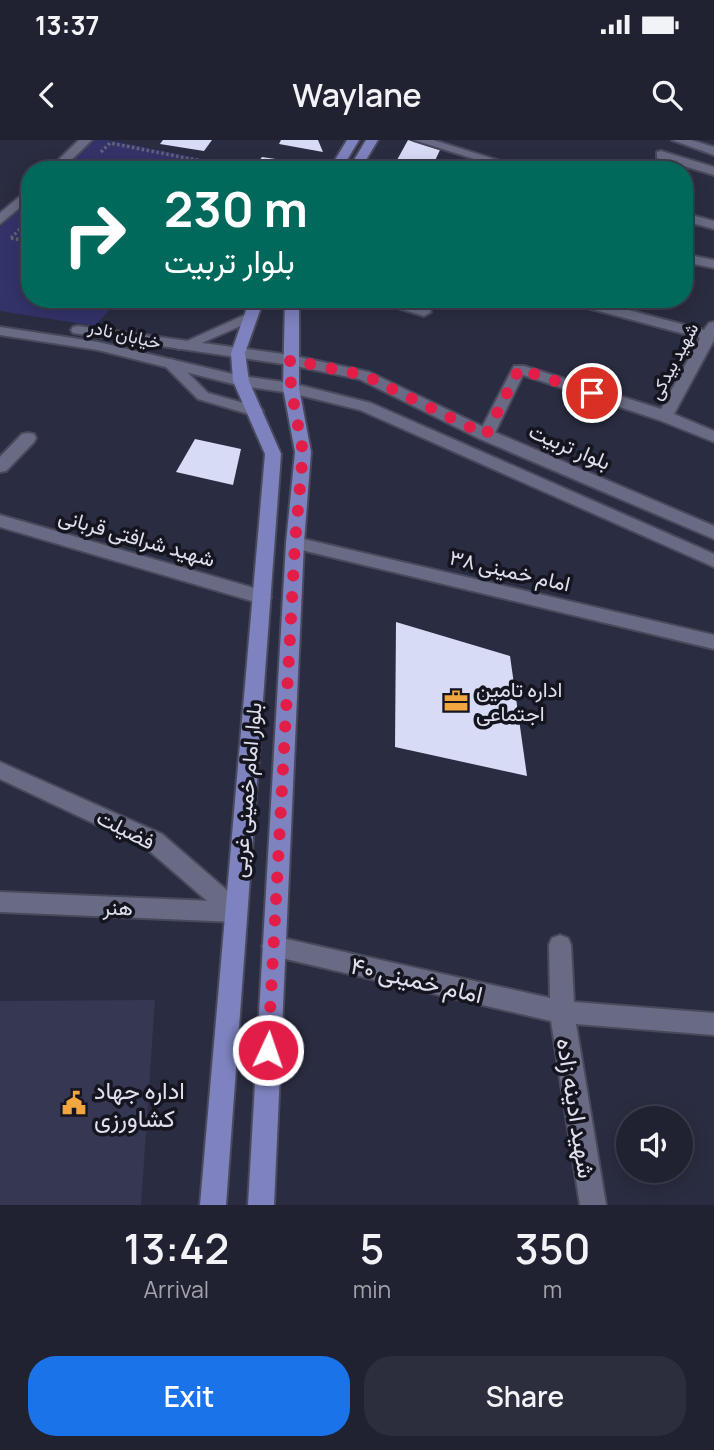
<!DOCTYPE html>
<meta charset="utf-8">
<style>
body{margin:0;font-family:Manrope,Vazirmatn,sans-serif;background:#2d2e3d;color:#f1f3f6;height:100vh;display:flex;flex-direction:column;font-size:26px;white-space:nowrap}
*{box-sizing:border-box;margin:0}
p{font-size:23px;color:#a2a3ab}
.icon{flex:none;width:38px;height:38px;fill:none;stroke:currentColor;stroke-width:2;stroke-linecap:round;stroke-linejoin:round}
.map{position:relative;height:1065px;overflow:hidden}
.side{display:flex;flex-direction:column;background:#202131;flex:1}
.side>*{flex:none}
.guide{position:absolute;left:21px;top:21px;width:672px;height:147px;border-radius:28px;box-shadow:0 4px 18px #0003,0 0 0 2px #3d3e4d;background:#00695c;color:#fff;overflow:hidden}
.tools{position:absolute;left:616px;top:966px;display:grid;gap:14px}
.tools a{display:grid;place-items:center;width:77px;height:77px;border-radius:50%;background:#202131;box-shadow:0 4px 18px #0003,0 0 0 2px #3d3e4d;font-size:35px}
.pin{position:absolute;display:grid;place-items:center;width:60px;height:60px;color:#fff;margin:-30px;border:4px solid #fff;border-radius:50%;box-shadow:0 2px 7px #0007}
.me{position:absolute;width:77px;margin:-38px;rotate:3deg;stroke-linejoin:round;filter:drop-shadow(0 0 5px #0008)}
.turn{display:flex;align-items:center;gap:24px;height:147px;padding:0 28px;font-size:32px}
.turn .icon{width:91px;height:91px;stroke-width:2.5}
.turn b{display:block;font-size:49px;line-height:60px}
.eta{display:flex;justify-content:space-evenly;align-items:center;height:119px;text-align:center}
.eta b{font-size:42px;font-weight:600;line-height:49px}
.button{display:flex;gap:14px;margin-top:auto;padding:14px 28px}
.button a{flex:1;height:80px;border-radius:28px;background:#1a73e8;color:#fff;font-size:28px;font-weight:600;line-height:80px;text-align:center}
.button a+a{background:#2d2e3d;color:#f1f3f6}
.status{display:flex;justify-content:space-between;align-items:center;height:49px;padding:0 35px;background:#202131;direction:ltr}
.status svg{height:19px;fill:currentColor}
header{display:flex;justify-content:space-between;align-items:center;height:91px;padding:0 28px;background:#202131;font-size:32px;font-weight:600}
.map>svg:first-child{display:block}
</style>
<div class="status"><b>13:37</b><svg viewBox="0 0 49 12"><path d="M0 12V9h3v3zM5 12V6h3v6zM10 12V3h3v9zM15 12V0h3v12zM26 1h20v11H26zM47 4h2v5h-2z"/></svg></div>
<header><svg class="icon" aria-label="back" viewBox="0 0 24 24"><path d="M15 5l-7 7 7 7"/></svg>Waylane<svg class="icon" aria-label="search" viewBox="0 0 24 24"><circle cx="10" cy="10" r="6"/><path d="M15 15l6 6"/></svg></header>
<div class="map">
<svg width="714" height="1065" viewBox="0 0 714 1065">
<rect width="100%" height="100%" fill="#2a2c41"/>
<polygon fill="#363752" points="155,860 141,1065 0,1065 0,861"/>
<g fill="#33336a">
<polygon points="93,0 108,0 236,26 233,30 61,30"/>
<polygon points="30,59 30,159 119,159 95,186 0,171 0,87"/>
</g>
<g fill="#d8dbf6">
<polygon points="163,0 212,0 204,11 160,4"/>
<polygon points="281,0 318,0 323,12 279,4"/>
<polygon points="408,0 440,10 431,29 397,20"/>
<polygon points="262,17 310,24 308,30 254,27"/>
<polygon points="195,299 241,309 233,345 176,332"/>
<polygon points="396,482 510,516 527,636 395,607"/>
</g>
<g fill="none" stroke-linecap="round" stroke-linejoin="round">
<g stroke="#48495b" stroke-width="4">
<g id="minor">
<polygon points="79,0 92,0 61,30 48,30"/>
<polygon points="414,0 433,0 529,30 509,30"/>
<polygon points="672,0 691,0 714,7 714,15"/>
<polygon points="661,11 714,27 714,35 657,18 657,12"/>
<polygon points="30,48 30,59 0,84 0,73"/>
<polygon points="684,73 714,81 714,89 684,81"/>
<polygon points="684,114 714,120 714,128 684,122"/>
<polygon points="368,159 392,159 429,169 431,172 424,176"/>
<polygon points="563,159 587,159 704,190 709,183 714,182 714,200 674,274 714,291 714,302 659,280 523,235 492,299 480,299 478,295 514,226 524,226 661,269 700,198 565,162"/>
<polygon points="249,173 254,174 256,177 254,180 188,209 178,209 176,206"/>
<polygon points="171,219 176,221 208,253 261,268 263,271 255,276 198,259 163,224"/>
<polygon points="28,293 34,294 36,298 34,302 6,331 0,332 0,317 22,294"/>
<polygon points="0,375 268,452 271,457 268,462 262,464 0,387"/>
<polygon points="295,397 714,495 714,509 289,407 286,403 289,399"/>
<polygon points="0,622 162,694 244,765 247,772 244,779 236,782 228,779 146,708 0,639"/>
<polygon points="560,795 568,798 571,805 574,862 714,873 714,895 576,884 606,1065 580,1065 551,881 273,816 265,813 262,806 265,799 273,796 550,858 549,805 552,798"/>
</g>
</g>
<g stroke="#48495b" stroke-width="4">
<g id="secondary">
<polygon points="78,186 290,215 369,232 492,291 714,386 714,399 480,299 359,239 290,225 73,193 71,190 73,187"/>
<polygon points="0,187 98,202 241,236 291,243 371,263 714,414 714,427 360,270 291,253 241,246 98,210 0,195"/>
<polygon points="0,752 236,762 244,765 247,772 244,779 236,782 0,772"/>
</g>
</g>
<g stroke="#48495b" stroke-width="4">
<g id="primary">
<polygon points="347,0 359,0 341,30 329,30"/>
<polygon points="366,0 378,0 360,30 348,30"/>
<polygon points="250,159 264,159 245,213 249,241 281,314 226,1065 200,1065 265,314 233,241 231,213"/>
<polygon points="285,159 299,159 299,248 311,312 304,403 274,1065 248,1065 286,403 295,312 283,248"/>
</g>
</g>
<g stroke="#616376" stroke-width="3.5" stroke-dasharray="2.5 2.5" stroke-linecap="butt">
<polyline points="101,12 110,3 222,25 219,30"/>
<polyline points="11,98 25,84"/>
<polyline points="11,98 30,102"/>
</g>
<use href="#minor" fill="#686b83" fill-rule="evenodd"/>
<use href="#secondary" fill="#686b83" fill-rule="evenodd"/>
<use href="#primary" fill="#7e82be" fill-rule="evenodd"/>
</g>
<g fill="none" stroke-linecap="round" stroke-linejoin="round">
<polyline stroke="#e11d48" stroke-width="12" stroke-dasharray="0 21.6" points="268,910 295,403 303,312 291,248 290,220 364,235 486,295 519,229 592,253"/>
</g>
<defs>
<g id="office-bare" transform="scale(1.89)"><path d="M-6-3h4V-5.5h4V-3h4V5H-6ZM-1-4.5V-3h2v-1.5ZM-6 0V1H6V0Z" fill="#f1a640" stroke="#15151f" stroke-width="2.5" paint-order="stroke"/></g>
<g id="civic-bare" transform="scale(1.89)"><path d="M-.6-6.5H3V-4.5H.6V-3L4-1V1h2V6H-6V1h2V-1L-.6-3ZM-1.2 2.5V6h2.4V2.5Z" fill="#f1a640" stroke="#15151f" stroke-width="2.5" paint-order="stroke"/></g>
</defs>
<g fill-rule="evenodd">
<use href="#office-bare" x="456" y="561"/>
<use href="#civic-bare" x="74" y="963"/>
</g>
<g text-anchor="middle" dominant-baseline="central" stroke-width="7" stroke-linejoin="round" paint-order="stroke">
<g font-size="18" fill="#dee0ee" stroke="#15151f">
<text transform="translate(125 194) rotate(13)">خیابان نادر</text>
<text transform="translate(673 221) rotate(-62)">شهید بیدکی</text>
</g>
<g font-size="21" fill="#dee0ee" stroke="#15151f">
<text transform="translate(570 306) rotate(23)">بلوار تربیت</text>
<text transform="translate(137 397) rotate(16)">شهید شرافتی قربانی</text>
<text transform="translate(510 430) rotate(13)">۳۸ امام خمینی</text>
<text transform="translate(246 650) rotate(-85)">بلوار امام خمینی غربی</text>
<text transform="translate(126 689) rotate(27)">فضیلت</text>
<text transform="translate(118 767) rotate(2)">هنر</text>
</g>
<g font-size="21" fill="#dee0ee" stroke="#15151f" text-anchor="start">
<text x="476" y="549">اداره تامین<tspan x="476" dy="24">اجتماعی</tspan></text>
</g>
<g font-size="24" fill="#dee0ee" stroke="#15151f">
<text transform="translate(417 839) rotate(13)">امام خمینی ۴۰</text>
<text transform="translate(577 968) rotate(81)">شهید ادینه زاده</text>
</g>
<g font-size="24" fill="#dee0ee" stroke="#15151f" text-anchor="start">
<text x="94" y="949">اداره جهاد<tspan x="94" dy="28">کشاورزی</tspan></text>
</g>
</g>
</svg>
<div class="tools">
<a><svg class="icon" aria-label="sound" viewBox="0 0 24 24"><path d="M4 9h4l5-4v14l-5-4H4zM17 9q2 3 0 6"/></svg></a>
</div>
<div class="pin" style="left:592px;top:253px;background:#d93025"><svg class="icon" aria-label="arrive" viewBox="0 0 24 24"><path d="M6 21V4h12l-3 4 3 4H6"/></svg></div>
<svg class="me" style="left:268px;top:910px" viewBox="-20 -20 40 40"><circle r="17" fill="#e11d48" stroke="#fff" stroke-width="3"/><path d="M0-11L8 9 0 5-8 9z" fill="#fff"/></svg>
<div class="guide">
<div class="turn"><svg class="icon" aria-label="right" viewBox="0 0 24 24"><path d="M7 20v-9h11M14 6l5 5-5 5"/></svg><div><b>230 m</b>بلوار تربیت</div></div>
</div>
</div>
<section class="side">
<div class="eta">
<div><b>13:42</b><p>Arrival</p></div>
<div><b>5</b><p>min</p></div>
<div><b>350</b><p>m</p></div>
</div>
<div class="button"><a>Exit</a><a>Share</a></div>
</section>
